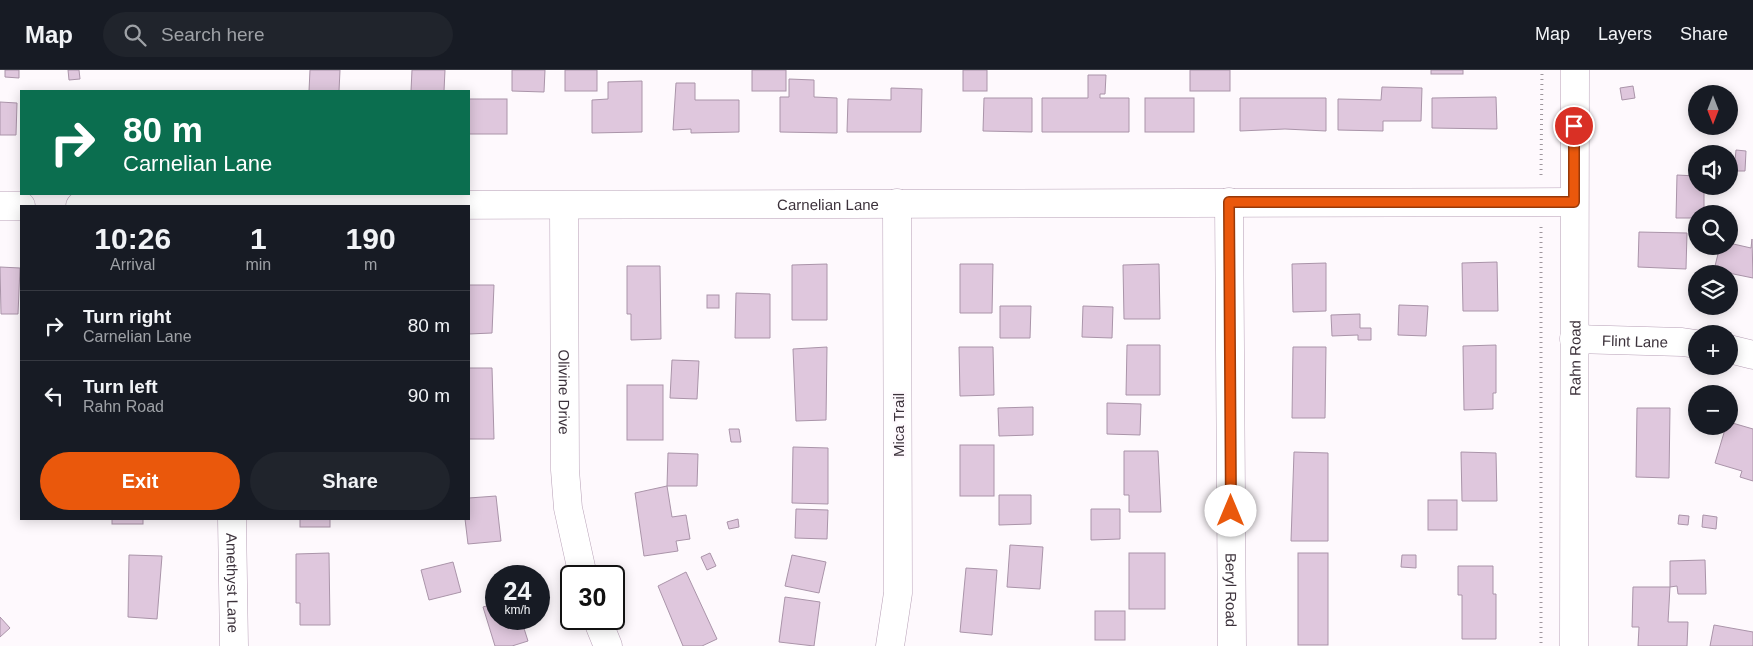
<!DOCTYPE html>
<meta charset="utf-8">
<style>
body{margin:0;font-family:Arial,sans-serif;background:#20242c;color:#f1f3f6;height:100vh;display:flex;flex-direction:column;font-size:19px;white-space:nowrap}
*{box-sizing:border-box;margin:0}
p{font-size:16px;color:#9ea1a6}
.icon{flex:none;width:28px;height:28px;fill:none;stroke:currentColor;stroke-width:2;stroke-linecap:round;stroke-linejoin:round}
.map{position:relative;flex:1;overflow:hidden}
.details{position:absolute;left:20px;top:135px;width:450px;height:315px;display:flex;flex-direction:column;background:#171b24;border-radius:0px;box-shadow:0 2px 12px #0003}
.details>*{flex:none}
.guide{position:absolute;left:20px;top:20px;width:450px;height:105px;border-radius:0px;box-shadow:0 2px 12px #0003;background:#0b6e4f;color:#fff;overflow:hidden}
.needle{width:32px;rotate:180deg}
.buttons{position:absolute;left:1688px;top:15px;display:grid;gap:10px}
.buttons a{display:grid;place-items:center;width:50px;height:50px;border-radius:50%;background:#171b24;box-shadow:0 2px 12px #0003;font-size:25px}
.speed{position:absolute;left:485px;top:495px;display:flex;gap:10px;font-size:25px;font-weight:700;text-align:center}
.speed>*{display:grid;place-content:center;width:65px;height:65px;border-radius:50%;background:#171b24;box-shadow:0 2px 12px #0003;line-height:1}
.speed small{font-size:12px;font-weight:400}
.speed .limit{border:2px solid #111;border-radius:8px;background:#fff;color:#111}
.pin{position:absolute;display:grid;place-items:center;width:42px;height:42px;color:#fff;margin:-21px;border:2px solid #fff;border-radius:50%;box-shadow:0 1px 5px #0007}
.me{position:absolute;width:55px;margin:-28px;rotate:0deg;stroke-linejoin:round;filter:drop-shadow(0 0 4px #0008)}
.turn{display:flex;align-items:center;gap:18px;height:105px;padding:0 20px;font-size:22px}
.turn .icon{width:65px;height:65px;stroke-width:2.5}
.turn b{display:block;font-size:35px;line-height:42px}
.eta{display:flex;justify-content:space-evenly;align-items:center;height:85px;text-align:center}
.eta b{font-size:30px;font-weight:700;line-height:35px}
.button{display:flex;gap:10px;margin-top:auto;padding:10px 20px}
.button a{flex:1;height:58px;border-radius:30px;background:#ea580c;color:#fff;font-size:20px;font-weight:700;line-height:58px;text-align:center}
.button a+a{background:#20242c;color:#f1f3f6}
ul{padding:0;list-style:none}
li{display:flex;align-items:center;gap:15px;height:70px;padding:0 20px;border-top:1px solid #363941}
li div{flex:1}
li b{display:block;font-size:19px}
li em{font-style:normal}
header{display:flex;align-items:center;gap:30px;box-sizing:border-box;height:70px;padding:0 25px;background:#171b24;border-bottom:1px solid #363941}
header strong{font-size:24px}
nav{display:flex;gap:28px;margin-inline-start:auto;font-size:18px}
.search{width:350px;height:45px;background:#20242c;display:flex;align-items:center;gap:12px;box-sizing:border-box;padding:0 18px;border-radius:28px;color:#9ea1a6;font-size:19px}
.map>svg:first-child{display:block}
</style>
<header>
<strong>Map</strong>
<div class="search"><svg class="icon" aria-label="search" viewBox="0 0 24 24"><circle cx="10" cy="10" r="6"/><path d="M15 15l6 6"/></svg>Search here</div>
<nav><a>Map</a><a>Layers</a><a>Share</a></nav>
</header>
<div class="map">
<svg width="1753" height="576" viewBox="0 0 1753 576">
<rect width="100%" height="100%" fill="#fef9fd"/>
<g fill="#dfc7dd" stroke="#aa94a9">
<polygon points="5,0 19,0 19,8 5,7"/>
<polygon points="68,0 79,0 80,9 69,10"/>
<polygon points="310,0 340,0 339,21 309,21"/>
<polygon points="412,0 445,0 444,21 411,21"/>
<polygon points="512,0 545,0 544,22 512,21"/>
<rect x="565" y="0" width="32" height="21"/>
<rect x="752" y="0" width="34" height="21"/>
<rect x="963" y="0" width="24" height="21"/>
<rect x="1190" y="0" width="40" height="21"/>
<rect x="1431" y="0" width="32" height="4"/>
<polygon points="1088,5 1106,5 1105,24 1100,24 1100,28 1129,28 1129,62 1042,62 1042,28 1088,28"/>
<polygon points="789,9 814,10 814,27 837,28 837,63 780,62 780,27 789,27"/>
<polygon points="642,11 642,62 592,63 592,30 608,29 608,12"/>
<polygon points="676,13 695,13 695,30 739,30 739,62 691,63 691,59 673,60"/>
<polygon points="1633,16 1635,28 1622,30 1620,18"/>
<polygon points="1382,17 1422,18 1421,51 1383,51 1383,61 1338,60 1338,29 1381,30"/>
<polygon points="891,18 922,19 921,62 847,62 848,29 891,30"/>
<polygon points="1496,27 1497,59 1432,58 1432,28"/>
<polygon points="984,28 1032,28 1032,62 983,61"/>
<rect x="1145" y="28" width="49" height="34"/>
<polygon points="1240,28 1326,28 1326,61 1285,59 1240,61"/>
<rect x="469" y="29" width="38" height="35"/>
<polygon points="0,32 17,33 16,65 0,65"/>
<polygon points="1736,80 1746,81 1745,101 1734,101"/>
<polygon points="1677,105 1696,106 1696,116 1704,116 1704,144 1696,144 1696,148 1676,148"/>
<polygon points="1639,162 1687,163 1686,199 1638,197"/>
<polygon points="1752,169 1753,208 1714,200 1720,176 1729,176 1729,173 1751,178"/>
<polygon points="1497,192 1498,241 1463,241 1462,193"/>
<polygon points="1326,193 1326,241 1293,242 1292,194"/>
<polygon points="827,194 827,250 792,250 792,195"/>
<polygon points="960,194 993,194 992,243 960,243"/>
<polygon points="1159,194 1160,249 1124,249 1123,195"/>
<polygon points="627,196 660,196 661,269 631,270 631,244 627,244"/>
<polygon points="0,197 20,198 18,244 1,244"/>
<polygon points="469,215 494,215 492,263 469,264"/>
<polygon points="736,223 770,224 770,268 735,268"/>
<rect x="707" y="225" width="12" height="13"/>
<polygon points="1399,235 1428,236 1426,266 1398,265"/>
<polygon points="1000,236 1031,236 1030,268 1000,268"/>
<polygon points="1083,236 1113,237 1112,268 1082,267"/>
<polygon points="1360,244 1360,258 1371,258 1371,270 1358,270 1358,265 1332,266 1331,245"/>
<polygon points="1127,275 1160,275 1160,325 1126,325"/>
<polygon points="1496,275 1496,323 1493,323 1493,339 1464,340 1463,276"/>
<polygon points="827,277 826,350 796,351 793,279"/>
<polygon points="959,277 993,277 994,325 960,326"/>
<polygon points="1293,277 1326,277 1325,348 1292,348"/>
<polygon points="672,290 699,291 697,329 670,328"/>
<polygon points="469,298 492,298 494,369 469,369"/>
<rect x="627" y="315" width="36" height="55"/>
<polygon points="1107,333 1141,334 1140,365 1107,364"/>
<polygon points="1033,337 1033,365 999,366 998,338"/>
<polygon points="1637,338 1670,338 1669,408 1636,407"/>
<polygon points="1729,352 1753,359 1753,411 1740,407 1742,401 1715,393 1726,356 1729,356"/>
<polygon points="729,359 739,359 741,372 731,372"/>
<rect x="960" y="375" width="34" height="51"/>
<polygon points="793,377 828,378 828,434 792,433"/>
<polygon points="1124,381 1158,381 1161,442 1129,442 1129,425 1124,425"/>
<polygon points="1294,382 1328,383 1328,471 1291,471"/>
<polygon points="1461,382 1496,383 1497,431 1462,431"/>
<polygon points="668,383 698,384 697,416 667,416"/>
<polygon points="667,416 672,447 686,445 690,469 676,471 678,481 644,486 635,423"/>
<polygon points="999,425 1031,425 1031,454 999,455"/>
<polygon points="496,426 501,471 468,474 465,449 469,449 469,428"/>
<rect x="1428" y="430" width="29" height="30"/>
<polygon points="796,439 828,440 827,469 795,468"/>
<polygon points="1091,439 1120,439 1120,469 1091,470"/>
<polygon points="1679,445 1689,446 1688,455 1678,454"/>
<polygon points="1703,445 1717,447 1716,459 1702,457"/>
<rect x="112" y="449" width="31" height="5"/>
<rect x="300" y="449" width="30" height="8"/>
<polygon points="738,449 739,457 729,459 727,452"/>
<polygon points="1010,475 1043,477 1040,519 1007,517"/>
<polygon points="329,483 330,555 300,555 300,533 296,533 296,484"/>
<polygon points="710,483 716,496 707,500 701,487"/>
<rect x="1129" y="483" width="36" height="56"/>
<rect x="1298" y="483" width="30" height="92"/>
<polygon points="129,485 162,486 157,549 128,547"/>
<polygon points="792,485 826,492 819,523 785,516"/>
<polygon points="1402,485 1416,485 1416,498 1401,497"/>
<polygon points="1705,490 1706,524 1678,524 1677,516 1670,517 1670,491"/>
<polygon points="453,492 461,522 429,530 421,500"/>
<polygon points="1458,496 1493,496 1493,524 1496,524 1496,569 1462,569 1462,525 1458,525"/>
<polygon points="966,498 997,500 992,565 960,562"/>
<polygon points="686,502 717,569 702,576 683,576 658,516"/>
<polygon points="1633,517 1670,517 1668,552 1688,552 1687,576 1638,576 1639,557 1632,557"/>
<polygon points="785,527 820,532 814,576 779,572"/>
<polygon points="496,533 496,549 521,549 528,571 512,576 495,576 483,537"/>
<rect x="1095" y="541" width="30" height="29"/>
<polygon points="0,547 10,558 0,567"/>
<polygon points="1714,555 1753,562 1753,576 1710,576"/>
</g>
<g fill="none" stroke-linecap="round" stroke-linejoin="round">
<g stroke="#b8a1b7" stroke-width="29">
<g id="minor">
<path id="s1" d="M1229,132L1232,576"/>
<polyline points="0,136 21,136"/>
<path id="s2" d="M80,136L1574,132"/>
<path id="s3" d="M564,136L565,400L568,438L583,506"/>
<path id="s4" d="M1574,269L1682,272L1696,274"/>
<polyline points="1729,279 1753,285"/>
<path id="s5" d="M232,449L234,576"/>
<polyline points="597,549 608,576"/>
<polyline points="890,576 898,523 897,133"/>
<path id="s6" d="M1574,576L1575,0"/>
</g>
</g>
<g stroke="#9f979e" stroke-width="3" stroke-dasharray="1 4" stroke-linecap="butt">
<polyline points="1541,105 1542,0"/>
<polyline points="1541,157 1541,576"/>
</g>
<use href="#minor" stroke="#fff" stroke-width="28"/>
</g>
<g fill="none" stroke-linecap="round" stroke-linejoin="round">
<g stroke="#983908" stroke-width="12">
<polyline id="route" points="1231,441 1229,132 1574,132 1574,56"/>
</g>
<use href="#route" stroke="#ea580c" stroke-width="9"/>
</g>
<g text-anchor="middle" dominant-baseline="central" stroke-width="5" stroke-linejoin="round" paint-order="stroke">
<g font-size="15" fill="#3c323b" stroke="#fef9fd">
<text stroke="none"><textPath href="#s2" startOffset="748">Carnelian Lane</textPath></text>
<text stroke="none"><textPath href="#s4" startOffset="61">Flint Lane</textPath></text>
<text stroke="none"><textPath href="#s6" startOffset="288">Rahn Road</textPath></text>
<text stroke="none"><textPath href="#s3" startOffset="186">Olivine Drive</textPath></text>
<text transform="translate(898 355) rotate(-90)">Mica Trail</text>
<text stroke="none"><textPath href="#s5" startOffset="64">Amethyst Lane</textPath></text>
<text stroke="none"><textPath href="#s1" startOffset="388">Beryl Road</textPath></text>
</g>
</g>
</svg>
<div class="buttons">
<a><svg class="needle" viewBox="-14 -14 28 28"><path d="M0-13l5 13h-10z" fill="#e53935"/><path d="M0 13l5-13h-10z" fill="#9ea1a6"/></svg></a>
<a><svg class="icon" aria-label="sound" viewBox="0 0 24 24"><path d="M4 9h4l5-4v14l-5-4H4zM17 9q2 3 0 6"/></svg></a>
<a><svg class="icon" aria-label="search" viewBox="0 0 24 24"><circle cx="10" cy="10" r="6"/><path d="M15 15l6 6"/></svg></a>
<a><svg class="icon" aria-label="layers" viewBox="0 0 24 24"><path d="M12 4l9 5-9 5-9-5zM3 14l9 5 9-5"/></svg></a>
<a>+</a>
<a>−</a>
</div>
<div class="speed"><div>24<small>km/h</small></div><div class="limit">30</div></div>
<div class="pin" style="left:1574px;top:56px;background:#d93025"><svg class="icon" aria-label="arrive" viewBox="0 0 24 24"><path d="M6 21V4h12l-3 4 3 4H6"/></svg></div>
<svg class="me" style="left:1231px;top:441px" viewBox="-20 -20 40 40"><circle r="19" fill="#fff"/><path d="M0-13L10 11 0 6-10 11z" fill="#ea580c"/></svg>
<div class="guide">
<div class="turn"><svg class="icon" aria-label="right" viewBox="0 0 24 24"><path d="M7 20v-9h11M14 6l5 5-5 5"/></svg><div><b>80 m</b>Carnelian Lane</div></div>
</div>
<section class="details">
<div class="eta">
<div><b>10:26</b><p>Arrival</p></div>
<div><b>1</b><p>min</p></div>
<div><b>190</b><p>m</p></div>
</div>
<ul>
<li><svg class="icon" aria-label="right" viewBox="0 0 24 24"><path d="M7 20v-9h11M14 6l5 5-5 5"/></svg><div><b>Turn right</b><p>Carnelian Lane</p></div><em>80 m</em></li>
<li><svg class="icon" aria-label="left" viewBox="0 0 24 24"><path d="M17 20v-9H6M10 6l-5 5 5 5"/></svg><div><b>Turn left</b><p>Rahn Road</p></div><em>90 m</em></li>
</ul>
<div class="button"><a>Exit</a><a>Share</a></div>
</section>
</div>
